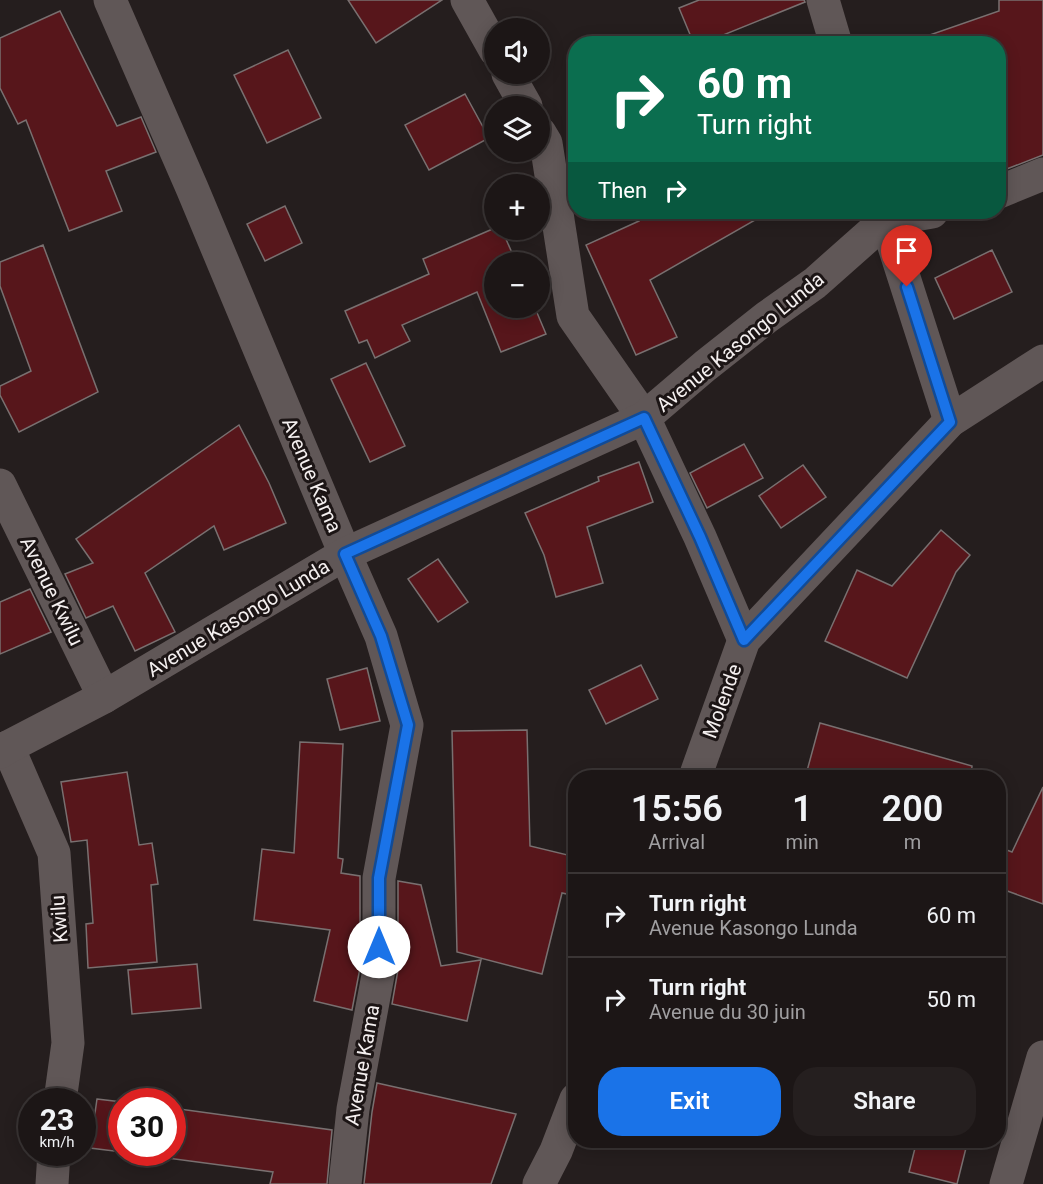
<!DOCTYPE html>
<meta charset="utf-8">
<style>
body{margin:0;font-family:Roboto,sans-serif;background:#251f1f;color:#f1f3f6;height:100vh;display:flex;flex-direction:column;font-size:22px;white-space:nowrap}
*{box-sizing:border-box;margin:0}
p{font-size:20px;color:#a09fa1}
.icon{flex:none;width:33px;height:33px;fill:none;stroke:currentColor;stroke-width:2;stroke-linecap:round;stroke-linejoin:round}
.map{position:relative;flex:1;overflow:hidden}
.panel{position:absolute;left:568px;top:770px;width:438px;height:378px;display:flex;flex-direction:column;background:#1c1616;border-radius:24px;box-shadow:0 3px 15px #0003,0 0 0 2px #3a3535}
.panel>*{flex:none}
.hud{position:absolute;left:568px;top:36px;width:438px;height:183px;border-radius:24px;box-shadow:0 3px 15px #0003,0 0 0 2px #3a3535;background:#0b6e4f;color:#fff;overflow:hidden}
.controls{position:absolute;left:484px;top:18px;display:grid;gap:12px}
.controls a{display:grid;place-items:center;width:66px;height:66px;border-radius:50%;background:#1c1616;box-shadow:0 3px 15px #0003,0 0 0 2px #3a3535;font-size:30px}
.speed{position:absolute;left:18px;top:1088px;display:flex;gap:12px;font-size:30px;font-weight:700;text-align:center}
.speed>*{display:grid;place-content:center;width:78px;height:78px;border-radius:50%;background:#1c1616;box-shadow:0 3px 15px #0003,0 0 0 2px #3a3535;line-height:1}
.speed small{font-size:15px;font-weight:400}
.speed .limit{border:9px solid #d22;background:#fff;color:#111}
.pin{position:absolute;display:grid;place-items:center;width:51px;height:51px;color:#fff;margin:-62px -26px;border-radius:50% 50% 50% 0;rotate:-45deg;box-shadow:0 0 6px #0007}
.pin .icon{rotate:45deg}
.me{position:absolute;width:66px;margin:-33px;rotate:0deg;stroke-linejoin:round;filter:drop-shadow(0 0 4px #0008)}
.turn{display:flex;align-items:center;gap:21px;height:126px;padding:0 30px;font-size:27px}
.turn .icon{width:78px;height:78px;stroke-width:2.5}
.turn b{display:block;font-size:42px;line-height:51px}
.then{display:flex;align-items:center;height:57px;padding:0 30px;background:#0003;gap:12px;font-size:22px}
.eta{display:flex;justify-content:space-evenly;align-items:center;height:102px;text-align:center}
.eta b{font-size:36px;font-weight:600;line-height:42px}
.primary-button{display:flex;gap:12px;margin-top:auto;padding:12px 30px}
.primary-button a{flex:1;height:69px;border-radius:24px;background:#1a73e8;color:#fff;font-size:24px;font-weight:600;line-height:69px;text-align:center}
.primary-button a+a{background:#251f1f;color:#f1f3f6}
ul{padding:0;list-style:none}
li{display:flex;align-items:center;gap:18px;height:84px;padding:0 30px;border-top:2px solid #3a3535}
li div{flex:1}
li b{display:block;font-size:22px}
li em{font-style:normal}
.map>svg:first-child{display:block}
</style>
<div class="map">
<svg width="1043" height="1184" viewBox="0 0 1043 1184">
<rect width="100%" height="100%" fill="#251e1e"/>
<g fill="#57161b" stroke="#797070" stroke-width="1.5">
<polygon points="348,0 442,0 376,43"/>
<polygon points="699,0 804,0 805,2 701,44 694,44 679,8"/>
<polygon points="999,0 1043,0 1043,155 999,172 999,44 925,44 924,37 999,11"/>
<polygon points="60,11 117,126 141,117 156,152 106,171 122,211 69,231 26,120 18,124 0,88 0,38"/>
<polygon points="288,50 321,118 267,143 234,75"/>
<polygon points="465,94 489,138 429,170 405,125"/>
<polygon points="285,206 302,243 265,261 247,224"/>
<polygon points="636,212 769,212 650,280 677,337 636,355 586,245 639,221"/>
<polygon points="495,228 495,230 502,230 516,262 495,262 495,308 535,308 546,334 501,352 477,292 402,325 410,341 375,358 367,340 359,343 345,311 429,274 423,259"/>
<polygon points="43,245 98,392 19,432 0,395 0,386 31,371 0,286 0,262"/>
<polygon points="992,250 1012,292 954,319 935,278"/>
<polygon points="366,363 405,446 370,462 331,379"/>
<polygon points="239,425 269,483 286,523 224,550 214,526 145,573 175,632 135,651 113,606 86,618 65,574 93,563 76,539"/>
<polygon points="744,444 763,478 707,508 690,473"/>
<polygon points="639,462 653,502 587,527 603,583 556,597 544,555 525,513 599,481 598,477"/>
<polygon points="803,465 826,497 781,528 759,496"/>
<polygon points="941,530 970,555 956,572 907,678 825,641 857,570 892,586"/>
<polygon points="438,559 468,602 438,622 408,579"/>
<polygon points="30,589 51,632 0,654 0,602"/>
<polygon points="641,665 658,699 606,724 589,690"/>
<polygon points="367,668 380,721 340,730 327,679"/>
<polygon points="820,723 972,766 971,777 830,777 807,771"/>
<polygon points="527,730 530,846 576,857 576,896 562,893 542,974 457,952 452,731"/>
<polygon points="300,742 343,744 338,858 343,859 341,873 360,876 360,968 352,1010 314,1001 330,930 254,920 262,849 294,853"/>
<polygon points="127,772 139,845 152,843 158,884 151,885 157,962 88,968 86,924 93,923 87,840 71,842 61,782"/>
<polygon points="1043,787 1043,904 999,888 999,847 1012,852"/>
<polygon points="398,881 421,885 441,966 481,960 467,1021 392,1004 398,970"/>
<polygon points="197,964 201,1008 132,1014 128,970"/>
<polygon points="377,1083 516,1114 491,1184 364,1184 372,1112"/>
<polygon points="97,1099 122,1102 122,1152 90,1148"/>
<polygon points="172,1108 332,1130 327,1184 270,1184 273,1172 122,1152 172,1152"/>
<polygon points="917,1140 968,1140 957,1184 909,1172"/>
</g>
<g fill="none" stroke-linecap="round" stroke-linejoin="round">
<g stroke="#605757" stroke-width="33">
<polyline points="110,0 192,188 345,554 381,636 407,725 379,878 379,970 353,1109 345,1184"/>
<polyline points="467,0 495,50"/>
<polyline points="823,0 836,44"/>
<polyline points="508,74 526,106"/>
<polyline points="540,133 546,143 573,316 644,418 700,537 744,640"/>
<polyline points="999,192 1043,174"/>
<polyline points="883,212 950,421"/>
<polyline points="0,485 104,697"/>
<polyline points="8,747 54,853 68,1043 60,1101"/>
<polyline points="0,752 8,747 104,697 345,554 644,418 705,366 767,317 815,283 886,220 932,212"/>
<polyline points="695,777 744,640 950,421 1043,361"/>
<polyline points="52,1184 54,1152"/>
<polyline points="539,1184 556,1151 576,1099"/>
<polyline points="1006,1184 1043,1057"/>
</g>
</g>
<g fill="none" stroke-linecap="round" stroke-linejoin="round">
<g stroke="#114b97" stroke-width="15">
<polyline id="route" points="379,947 379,878 408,725 381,636 345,554 644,418 700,537 744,640 950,422 907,287"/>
</g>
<use href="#route" stroke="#1a73e8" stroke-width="10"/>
</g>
<g text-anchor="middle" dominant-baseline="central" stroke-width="6" stroke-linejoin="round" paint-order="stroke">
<g font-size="20" fill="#f4efef" stroke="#1c1515">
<text transform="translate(740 342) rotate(-39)">Avenue Kasongo Lunda</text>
<text transform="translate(312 475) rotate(67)">Avenue Kama</text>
<text transform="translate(52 591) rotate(64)">Avenue Kwilu</text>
<text transform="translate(238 618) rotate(-31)">Avenue Kasongo Lunda</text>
<text transform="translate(722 701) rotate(-70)">Molende</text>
<text transform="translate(59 919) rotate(-94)">Kwilu</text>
<text transform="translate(362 1065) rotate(-80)">Avenue Kama</text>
</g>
</g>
</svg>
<div class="controls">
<a><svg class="icon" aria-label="sound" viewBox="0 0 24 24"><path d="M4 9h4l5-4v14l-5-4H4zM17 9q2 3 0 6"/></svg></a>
<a><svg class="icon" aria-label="layers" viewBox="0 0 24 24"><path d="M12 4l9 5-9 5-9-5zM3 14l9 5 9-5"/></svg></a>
<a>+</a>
<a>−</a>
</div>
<div class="speed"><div>23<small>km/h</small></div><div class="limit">30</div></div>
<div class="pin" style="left:907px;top:287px;background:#d93025"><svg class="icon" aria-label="arrive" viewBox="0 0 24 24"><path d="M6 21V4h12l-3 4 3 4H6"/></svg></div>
<svg class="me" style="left:379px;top:947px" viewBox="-20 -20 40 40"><circle r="19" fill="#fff"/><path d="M0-13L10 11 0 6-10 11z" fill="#1a73e8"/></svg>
<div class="hud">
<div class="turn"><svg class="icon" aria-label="right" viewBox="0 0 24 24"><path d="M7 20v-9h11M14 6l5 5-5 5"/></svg><div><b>60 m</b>Turn right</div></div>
<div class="then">Then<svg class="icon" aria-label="right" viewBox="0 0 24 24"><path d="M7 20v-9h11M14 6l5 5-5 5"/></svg></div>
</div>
<section class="panel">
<div class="eta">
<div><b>15:56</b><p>Arrival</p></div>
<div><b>1</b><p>min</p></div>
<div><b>200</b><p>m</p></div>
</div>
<ul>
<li><svg class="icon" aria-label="right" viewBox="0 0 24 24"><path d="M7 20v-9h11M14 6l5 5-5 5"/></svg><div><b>Turn right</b><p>Avenue Kasongo Lunda</p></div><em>60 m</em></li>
<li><svg class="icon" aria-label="right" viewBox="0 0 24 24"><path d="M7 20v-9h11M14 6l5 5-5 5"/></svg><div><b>Turn right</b><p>Avenue du 30 juin</p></div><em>50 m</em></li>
</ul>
<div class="primary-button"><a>Exit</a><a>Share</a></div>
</section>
</div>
